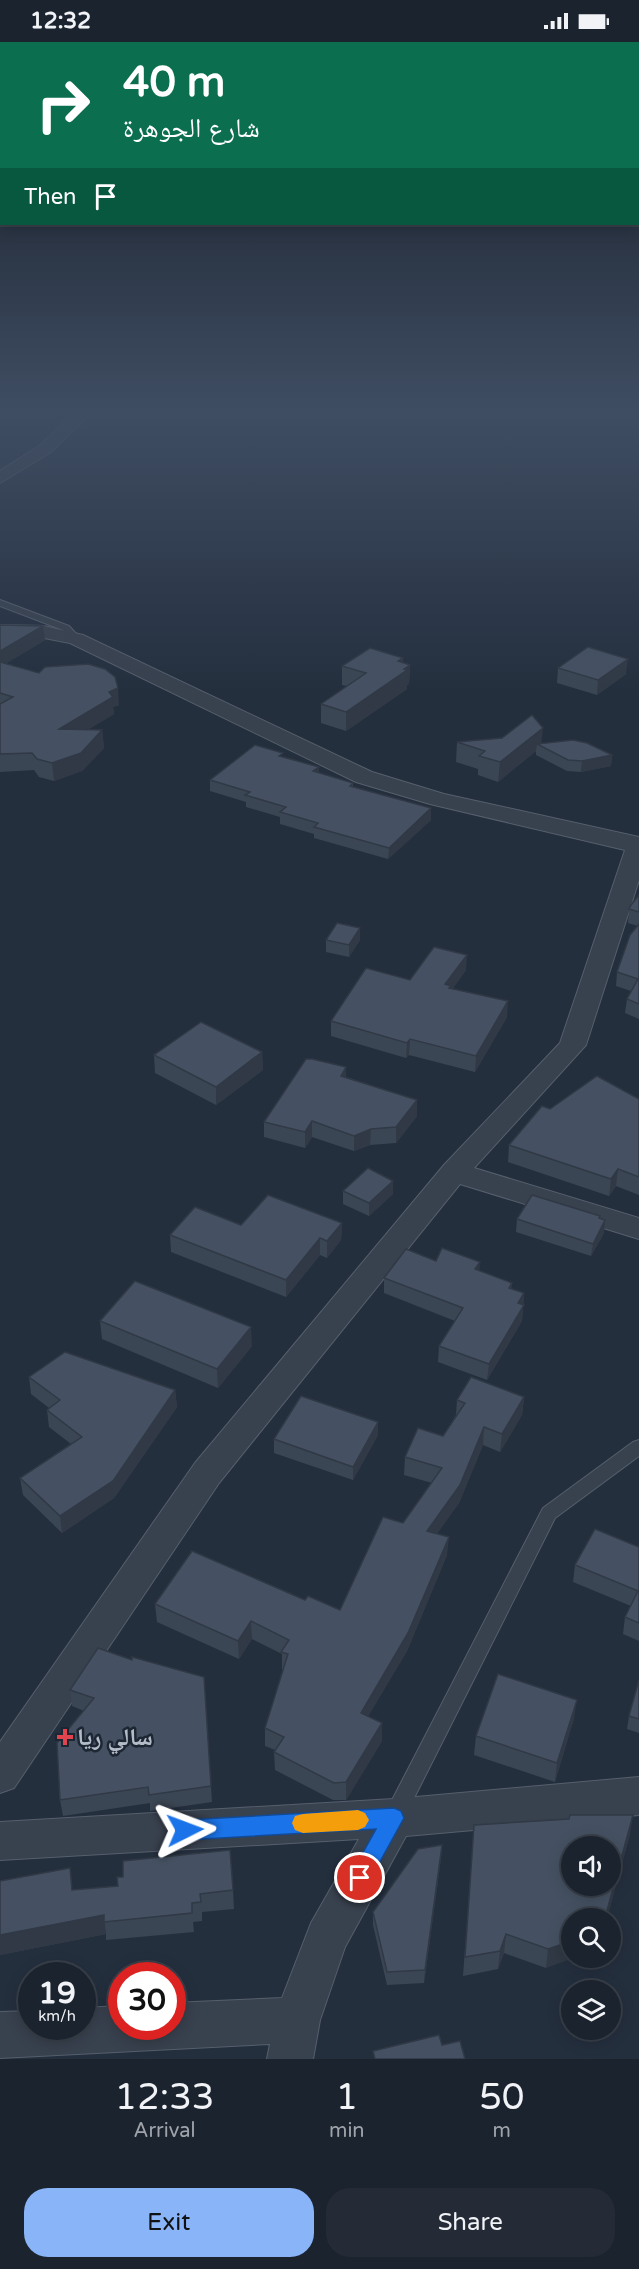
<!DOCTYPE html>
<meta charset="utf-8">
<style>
body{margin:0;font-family:"Varela Round","Noto Naskh Arabic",sans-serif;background:#242b36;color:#f1f3f6;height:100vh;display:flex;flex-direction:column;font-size:22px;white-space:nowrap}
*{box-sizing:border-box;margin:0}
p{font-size:20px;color:#a0a4aa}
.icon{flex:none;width:33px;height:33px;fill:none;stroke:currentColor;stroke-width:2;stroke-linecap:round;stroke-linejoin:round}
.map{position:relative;height:2017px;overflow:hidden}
.sheet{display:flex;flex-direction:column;background:#1b232e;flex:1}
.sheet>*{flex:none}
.guide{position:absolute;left:0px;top:0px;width:639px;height:183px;box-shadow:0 3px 15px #0003,0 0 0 2px #39404a;background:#0b6e4f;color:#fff;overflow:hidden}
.buttons{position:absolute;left:561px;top:1794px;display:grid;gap:12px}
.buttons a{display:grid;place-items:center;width:60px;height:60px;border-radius:50%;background:#1b232e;box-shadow:0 3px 15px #0003,0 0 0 2px #39404a;font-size:30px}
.speed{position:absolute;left:18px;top:1920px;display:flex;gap:12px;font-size:30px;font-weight:700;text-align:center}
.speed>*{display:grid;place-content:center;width:78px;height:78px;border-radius:50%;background:#1b232e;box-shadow:0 3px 15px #0003,0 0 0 2px #39404a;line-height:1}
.speed small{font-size:15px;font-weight:400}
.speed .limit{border:9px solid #d22;background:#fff;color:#111}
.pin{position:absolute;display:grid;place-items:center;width:51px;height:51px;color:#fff;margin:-26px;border:3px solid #fff;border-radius:50%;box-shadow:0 2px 6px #0007}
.me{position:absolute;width:66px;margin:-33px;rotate:87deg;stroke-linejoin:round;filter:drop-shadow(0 0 4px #0008)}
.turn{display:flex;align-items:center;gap:21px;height:126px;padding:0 24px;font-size:27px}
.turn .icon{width:78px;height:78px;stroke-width:2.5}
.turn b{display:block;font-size:42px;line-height:51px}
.then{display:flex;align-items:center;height:57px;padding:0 24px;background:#0003;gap:12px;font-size:22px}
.eta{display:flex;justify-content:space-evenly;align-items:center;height:102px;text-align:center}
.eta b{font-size:36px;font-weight:600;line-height:42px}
.primary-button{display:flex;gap:12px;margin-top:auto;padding:12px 24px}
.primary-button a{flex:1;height:69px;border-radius:24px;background:#8ab4f8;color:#111;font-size:24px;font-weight:600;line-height:69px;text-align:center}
.primary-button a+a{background:#242b36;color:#f1f3f6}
.status{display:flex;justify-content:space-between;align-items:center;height:42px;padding:0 30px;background:#1b232e;direction:ltr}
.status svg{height:16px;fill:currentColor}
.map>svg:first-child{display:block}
</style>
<div class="status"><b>12:32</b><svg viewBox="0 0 49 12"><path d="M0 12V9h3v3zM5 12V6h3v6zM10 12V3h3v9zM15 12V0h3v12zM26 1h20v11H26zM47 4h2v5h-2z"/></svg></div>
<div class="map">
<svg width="639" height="2017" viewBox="0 0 639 2017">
<rect width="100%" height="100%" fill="#242f3e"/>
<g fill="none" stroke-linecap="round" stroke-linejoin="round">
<g stroke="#565f6c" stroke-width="2">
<g id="service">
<polygon points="0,558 69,584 81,597 73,599 63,588 0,564"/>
<polygon points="639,1398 639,1414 555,1476 403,1778 396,1780 389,1778 386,1771 389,1764 543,1466 633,1400"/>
</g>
</g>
<g stroke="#565f6c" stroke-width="2">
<g id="minor">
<polygon points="79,367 95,367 51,410 0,441 0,429 39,404"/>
<polygon points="629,367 639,367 639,376 634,374"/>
<polygon points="0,583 44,584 83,593 372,730 444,752 639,795 639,838 586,1003 474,1126 639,1176 639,1197 460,1142 219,1441 14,1746 0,1751 0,1700 195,1421 444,1123 560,1001 625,808 430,762 356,740 70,601 44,596 0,595"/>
<polygon points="639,1735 639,1773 406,1794 345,1905 320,1978 313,2017 267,2017 270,2002 0,2016 0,1970 32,1969 32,1984 82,1984 82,1966 122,1964 122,1984 172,1984 172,1961 282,1956 311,1881 359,1797 0,1818 0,1780 394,1757"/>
</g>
</g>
<use href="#service" fill="#38414e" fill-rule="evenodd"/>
<use href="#minor" fill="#38414e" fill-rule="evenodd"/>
</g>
<g fill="#3b4654">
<polygon points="0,583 45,598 5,622 119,663 113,665 114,672 87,688 102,688 104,706 82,729 54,739 39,735 34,728 0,730"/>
<polygon points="403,616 403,621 410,623 409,642 407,643 407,647 346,689 321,681 321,662 347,644 342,643 342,624"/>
<polygon points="558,626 626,632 597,653 557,641"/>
<polygon points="457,700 542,701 612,713 611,724 581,730 567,729 536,713 536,709 498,740 478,733 478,727 456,720"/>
<polygon points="283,715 319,731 353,741 353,745 431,766 431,778 388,817 314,796 314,792 280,782 280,775 246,765 246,760 210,749 210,738"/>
<polygon points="639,853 639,977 625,971 627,957 631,949 616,944 617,930 638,884 628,881 629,867"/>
<polygon points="360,886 360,898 349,915 326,910 326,898"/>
<polygon points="466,928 453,946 507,975 475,1030 409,1013 406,1016 331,994 331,979 410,938"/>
<polygon points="262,1010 263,1028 216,1063 155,1031 154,1013"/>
<polygon points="346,1025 346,1035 417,1058 417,1074 396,1101 370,1103 354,1109 312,1095 305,1106 264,1095 264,1080"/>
<polygon points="639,1057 639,1153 616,1144 609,1154 508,1120 509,1103 550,1067"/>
<polygon points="343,1149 393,1152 369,1174 343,1162"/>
<polygon points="600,1176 604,1191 591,1214 516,1190 517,1177"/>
<polygon points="342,1181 341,1198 327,1216 320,1213 286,1255 171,1210 170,1193 241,1183"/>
<polygon points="436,1219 479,1229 512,1241 511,1247 524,1251 522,1279 487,1338 438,1320 439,1304 455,1279 384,1251 384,1236"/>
<polygon points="100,1279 252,1304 218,1346 102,1297"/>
<polygon points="29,1335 175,1348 177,1365 114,1456 62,1491 23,1453 20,1436 71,1402 49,1385 47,1368 49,1366 31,1352"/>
<polygon points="524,1355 522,1373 500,1410 483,1403 459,1461 437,1491 447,1513 407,1609 368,1674 382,1699 346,1758 333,1758 275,1728 274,1710 275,1708 265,1704 265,1686 283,1628 282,1627 282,1612 252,1597 239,1617 157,1580 155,1562 305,1558 340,1568 432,1441 404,1433 405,1415 443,1394 456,1373 457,1358"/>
<polygon points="378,1393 353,1438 274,1411 274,1397"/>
<polygon points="639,1505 639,1599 623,1592 625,1575 631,1564 573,1540 575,1523"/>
<polygon points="132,1618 204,1635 212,1760 150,1769 150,1761 63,1774 60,1758 84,1669 72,1664 70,1648"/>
<polygon points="639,1638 639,1691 627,1687 629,1674"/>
<polygon points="574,1676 555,1740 474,1713 476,1694"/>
<polygon points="474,1783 630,1792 607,1876 572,1876 546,1926 504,1911 498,1927 463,1934"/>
<polygon points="442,1803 441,1816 424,1941 387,1943 373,1883 373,1870"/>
<polygon points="0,1839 73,1848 233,1848 234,1867 202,1870 202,1879 193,1880 194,1890 106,1898 106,1892 0,1913"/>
</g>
<g fill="#303945">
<polygon points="43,584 45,598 0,625 0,609"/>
<polygon points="403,616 402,632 404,627 410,623 409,642 407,643 407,647 346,689 346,670 398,619"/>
<polygon points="628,617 626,632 597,653 598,638"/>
<polygon points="118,646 119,663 113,665 114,672 60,705 59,687 109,650"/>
<polygon points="543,686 541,704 537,702 536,709 498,740 500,720"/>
<polygon points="102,688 104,706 82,729 54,739 52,721"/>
<polygon points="612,713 611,724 581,730 582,719"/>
<polygon points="319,725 319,736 313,729"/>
<polygon points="431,766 431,778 388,817 389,806"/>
<polygon points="360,886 360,898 349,915 349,903"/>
<polygon points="467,913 466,928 450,950 445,942"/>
<polygon points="508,959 507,975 475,1030 476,1014"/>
<polygon points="410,997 409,1013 406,1016 407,1001"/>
<polygon points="262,1010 263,1028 216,1063 216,1045"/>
<polygon points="346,1025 346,1041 341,1034"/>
<polygon points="417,1058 417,1074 396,1101 396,1085"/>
<polygon points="312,1079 312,1095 305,1106 305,1090"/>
<polygon points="371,1087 370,1103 354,1109 354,1094"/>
<polygon points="618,1127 616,1144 609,1154 611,1137"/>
<polygon points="393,1139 393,1152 369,1174 369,1161"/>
<polygon points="605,1178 604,1191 591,1214 593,1202"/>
<polygon points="342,1181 341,1198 327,1216 327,1199"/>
<polygon points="320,1196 320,1213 286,1255 286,1238"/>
<polygon points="480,1220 479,1236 475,1227"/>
<polygon points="524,1251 522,1279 487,1338 489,1322 518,1261"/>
<polygon points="251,1285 252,1304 218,1346 217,1327"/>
<polygon points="175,1348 177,1365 114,1456 62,1491 60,1474"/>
<polygon points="524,1355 522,1373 500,1410 502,1392"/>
<polygon points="378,1380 378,1393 353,1438 353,1425"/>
<polygon points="484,1385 483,1403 459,1461 427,1506 427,1489"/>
<polygon points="449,1495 447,1513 407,1609 360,1688 361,1671"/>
<polygon points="251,1579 252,1597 239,1617 238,1599"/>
<polygon points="577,1658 574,1676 555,1740 557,1721"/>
<polygon points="382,1681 382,1699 346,1758 346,1740"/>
<polygon points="633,1773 630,1792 607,1876 605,1876"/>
<polygon points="442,1803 441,1816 424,1941 425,1928"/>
<polygon points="104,1873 106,1892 0,1913 0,1893"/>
<polygon points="506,1892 504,1911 498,1927 500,1909"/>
<polygon points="572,1899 572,1916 574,1916 546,1926 548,1907"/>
</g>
<g fill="#455162" stroke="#303945" stroke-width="1.5" fill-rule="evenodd">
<polygon points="0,583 43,584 0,609"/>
<polygon points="588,605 628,617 598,638 558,626"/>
<polygon points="370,606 403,616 398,619 410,623 404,627 407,628 346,670 321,662 366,631 342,624"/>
<polygon points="0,620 39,631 45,625 88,622 105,627 115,635 118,646 109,650 113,655 59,687 102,688 81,711 52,721 37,717 32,711 0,712 0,662 13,655 0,651"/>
<polygon points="532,673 543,686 500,720 479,714 485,709 457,700 502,696"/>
<polygon points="573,698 587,701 612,713 582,719 568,718 537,702"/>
<polygon points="255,703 283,711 279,714 319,725 313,729 353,741 350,744 431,766 389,806 314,785 318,781 280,770 286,765 245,753 250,750 210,738"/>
<polygon points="639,853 639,870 629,867 631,863"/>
<polygon points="337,881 360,886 349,903 326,898"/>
<polygon points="639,882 639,962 627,957 638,937 617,930 630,893"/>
<polygon points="434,905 467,913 445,942 451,944 449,946 508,959 476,1014 410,997 407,1001 331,979 366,926 410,938"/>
<polygon points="201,980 262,1010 216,1045 154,1013"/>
<polygon points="306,1017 312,1017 346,1025 341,1034 417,1058 396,1085 371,1087 354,1094 312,1079 305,1090 264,1080"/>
<polygon points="597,1034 639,1057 639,1135 618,1127 611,1137 509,1103 542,1064 550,1067"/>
<polygon points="368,1126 393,1139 369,1161 343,1149"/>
<polygon points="268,1153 342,1181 327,1199 320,1196 286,1238 170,1193 195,1165 241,1183"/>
<polygon points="532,1153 600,1174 599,1176 605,1178 593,1202 517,1177"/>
<polygon points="442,1206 480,1220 475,1227 512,1241 509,1246 524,1251 518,1261 524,1263 489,1322 439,1304 463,1266 384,1236 406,1207 436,1219"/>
<polygon points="135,1239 251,1285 217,1327 100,1279"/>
<polygon points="65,1310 175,1348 113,1439 60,1474 20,1436 82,1395 47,1368 60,1358 29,1335"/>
<polygon points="471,1335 524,1355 502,1392 484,1385 460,1443 427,1489 449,1495 408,1591 361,1671 382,1681 346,1740 334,1741 274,1710 284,1695 265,1686 288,1612 281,1610 289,1598 251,1579 238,1599 155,1562 192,1509 305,1558 308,1554 340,1568 383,1475 403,1481 442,1426 405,1415 418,1386 443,1394 465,1361 457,1358"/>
<polygon points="301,1354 378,1380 353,1425 274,1397"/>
<polygon points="595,1487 639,1505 639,1581 625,1575 638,1549 575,1523"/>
<polygon points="98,1606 132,1618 132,1615 204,1635 211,1744 149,1753 148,1745 60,1758 57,1701 94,1656 70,1648"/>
<polygon points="498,1632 577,1658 557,1721 476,1694"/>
<polygon points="639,1638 639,1677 629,1674"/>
<path d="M570,1773H633L605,1876H572V1899L548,1907L506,1892L500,1909L465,1915L474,1783L569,1777ZM572,1804H610V1844H572Z"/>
<polygon points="442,1803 425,1928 387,1930 373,1870 418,1807"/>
<polygon points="230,1808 233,1848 200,1852 201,1860 192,1861 192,1871 104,1880 104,1873 0,1893 0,1839 70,1826 72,1848 118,1844 117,1835 123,1835 123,1819"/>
<polygon points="439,1993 442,2003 460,1999 465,2017 375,2017 373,2009"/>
</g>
<linearGradient id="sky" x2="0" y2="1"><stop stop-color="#141a22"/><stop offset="0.57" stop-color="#3f4d63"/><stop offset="1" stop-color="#3f4d63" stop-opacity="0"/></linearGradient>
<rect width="639" height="649" fill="url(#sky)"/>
<polygon fill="#1a73e8" stroke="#114b97" stroke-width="1.5" points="394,1766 401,1769 404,1776 367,1843 360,1846 352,1843 349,1836 376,1787 185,1798 178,1795 175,1788 178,1781 185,1778"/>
<polygon fill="#f59e0b" points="358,1768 365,1771 369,1778 365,1785 358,1788 303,1791 295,1788 292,1781 295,1774 303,1772"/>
<path fill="#e0444e" stroke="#1d2633" stroke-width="2" d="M62 1686h6v6h6v6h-6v6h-6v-6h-6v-6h6z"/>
<g text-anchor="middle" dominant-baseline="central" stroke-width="5" stroke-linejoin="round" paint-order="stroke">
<g font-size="24" font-weight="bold" fill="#b4bcc9" stroke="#1d2633" text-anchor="start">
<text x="77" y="1695">سالي ريا</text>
</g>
</g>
</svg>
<div class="buttons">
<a><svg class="icon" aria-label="sound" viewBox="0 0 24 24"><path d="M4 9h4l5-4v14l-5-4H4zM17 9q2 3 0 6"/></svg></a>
<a><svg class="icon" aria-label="search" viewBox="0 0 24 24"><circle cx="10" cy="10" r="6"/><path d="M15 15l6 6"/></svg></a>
<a><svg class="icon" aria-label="layers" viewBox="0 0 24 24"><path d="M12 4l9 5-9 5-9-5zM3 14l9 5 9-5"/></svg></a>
</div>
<div class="speed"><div>19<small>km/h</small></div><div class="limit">30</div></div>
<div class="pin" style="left:360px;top:1836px;background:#d93025"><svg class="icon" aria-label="arrive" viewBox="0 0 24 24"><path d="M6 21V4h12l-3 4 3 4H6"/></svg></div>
<svg class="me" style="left:185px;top:1788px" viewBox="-20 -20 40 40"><path d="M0-17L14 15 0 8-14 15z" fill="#1a73e8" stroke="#fff" stroke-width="4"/></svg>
<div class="guide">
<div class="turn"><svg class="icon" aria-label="right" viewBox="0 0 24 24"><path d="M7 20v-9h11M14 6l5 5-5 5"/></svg><div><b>40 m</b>شارع الجوهرة</div></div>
<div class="then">Then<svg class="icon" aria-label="arrive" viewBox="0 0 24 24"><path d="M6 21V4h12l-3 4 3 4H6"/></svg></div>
</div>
</div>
<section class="sheet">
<div class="eta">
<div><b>12:33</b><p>Arrival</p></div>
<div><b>1</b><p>min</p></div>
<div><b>50</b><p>m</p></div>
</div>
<div class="primary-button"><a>Exit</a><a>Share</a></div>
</section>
